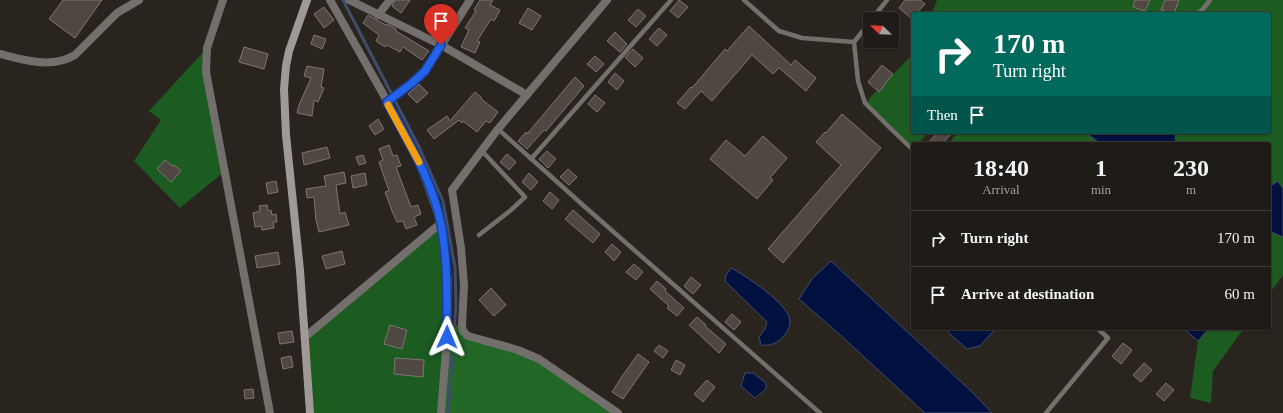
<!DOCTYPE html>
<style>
body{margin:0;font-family:Georgia,serif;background:#27241f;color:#f1f3f6;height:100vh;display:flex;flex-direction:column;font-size:15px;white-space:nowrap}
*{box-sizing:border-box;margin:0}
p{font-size:13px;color:#a1a1a1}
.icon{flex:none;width:22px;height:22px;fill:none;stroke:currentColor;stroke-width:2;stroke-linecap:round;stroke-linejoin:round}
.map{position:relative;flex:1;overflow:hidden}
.sheet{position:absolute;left:911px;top:142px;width:360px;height:188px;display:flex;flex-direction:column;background:#1f1b16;border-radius:4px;box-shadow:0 1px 3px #0004,0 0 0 1px #3c3935}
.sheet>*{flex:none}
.top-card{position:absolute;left:911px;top:12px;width:360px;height:122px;border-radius:4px;box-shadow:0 1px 3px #0004,0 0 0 1px #3c3935;background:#00695c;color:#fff;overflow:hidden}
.needle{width:26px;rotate:293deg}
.tools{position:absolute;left:863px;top:12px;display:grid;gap:8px}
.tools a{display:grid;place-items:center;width:36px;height:36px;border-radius:4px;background:#1f1b16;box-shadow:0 1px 3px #0004,0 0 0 1px #3c3935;font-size:20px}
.pin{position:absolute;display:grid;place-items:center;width:34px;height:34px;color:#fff;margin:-41px -17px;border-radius:50% 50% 50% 0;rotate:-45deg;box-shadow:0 0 4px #0007}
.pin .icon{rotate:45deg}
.me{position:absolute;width:44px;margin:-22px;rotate:1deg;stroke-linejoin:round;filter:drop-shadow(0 0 3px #0008)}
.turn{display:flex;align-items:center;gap:14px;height:84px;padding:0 16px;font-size:18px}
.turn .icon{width:52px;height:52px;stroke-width:2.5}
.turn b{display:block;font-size:28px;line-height:34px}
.then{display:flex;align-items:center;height:38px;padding:0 16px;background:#0003;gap:8px;font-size:15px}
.eta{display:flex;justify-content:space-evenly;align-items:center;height:68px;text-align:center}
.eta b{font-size:24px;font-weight:700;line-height:28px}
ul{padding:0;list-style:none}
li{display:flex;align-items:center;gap:12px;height:56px;padding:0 16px;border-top:1px solid #3c3935}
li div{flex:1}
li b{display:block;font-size:15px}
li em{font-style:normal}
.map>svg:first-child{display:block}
</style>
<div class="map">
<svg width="1283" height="413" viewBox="0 0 1283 413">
<rect width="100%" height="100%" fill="#29241e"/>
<g fill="#1c5c20">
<polygon points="937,0 1283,0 1283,189 1278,182 1269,187 1269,144 1176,144 1175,132 1269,132 1269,14 932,14"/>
<polygon points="207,48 206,72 225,171 180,208 134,161 161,120 149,111"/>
<polygon points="913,54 913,132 929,132 918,144 913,144 913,150 865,103"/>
<polygon points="957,132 1085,132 1101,144 949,144"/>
<polygon points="441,223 446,261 441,413 310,413 305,337"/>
<polygon points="1269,231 1283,237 1283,275 1269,294"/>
<polygon points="1209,328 1244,328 1213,371 1211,403 1190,398 1198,341"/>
</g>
<polygon fill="#236726" points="455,325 462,325 463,331 518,350 618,413 441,413 447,337"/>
<g fill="#001140" stroke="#404c6b">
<polygon points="1085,132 1175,132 1176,144 1101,144"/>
<polygon points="1278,181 1283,189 1283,237 1269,231 1269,187"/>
<polygon points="831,261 972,392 992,413 925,413 838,333 799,299 812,279"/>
<path d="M731,268C745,275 790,305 790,321C790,328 787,332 783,337C776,344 770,346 761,345L759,337L765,329L767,322L725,281L726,275Z"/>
<polygon points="952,328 996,328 980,346 967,349 948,332"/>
<polygon points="1183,328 1209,328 1198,341"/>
<polygon points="745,373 753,373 766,383 766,389 755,398 741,386"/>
</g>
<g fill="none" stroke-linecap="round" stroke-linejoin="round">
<polyline stroke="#404c6b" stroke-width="3" points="343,0 419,147 443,201 455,267 456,305 448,413"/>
</g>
<g fill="#4f4842" stroke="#7e7670">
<polygon points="63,0 102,0 75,38 49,19"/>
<polygon points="395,0 410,0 401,13 392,6"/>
<polygon points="480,0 493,0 490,5 500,10 494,21 491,19 477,41 480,42 475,53 461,47 469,30 465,28 476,11 474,10"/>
<polygon points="679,0 688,7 678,18 670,11"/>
<polygon points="905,0 920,0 925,4 916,14 913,14 912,19 899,8"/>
<polygon points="1135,0 1150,0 1145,11 1133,7"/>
<polygon points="1165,0 1179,0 1174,14 1161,10"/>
<polygon points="324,7 334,20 324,28 314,14"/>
<polygon points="528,8 541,16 532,30 519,23"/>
<polygon points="638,9 646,16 636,27 628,20"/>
<polygon points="368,15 386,25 387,24 396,29 396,31 429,51 422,60 403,47 400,52 387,45 385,47 376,41 379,35 363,23"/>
<polygon points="749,26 791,65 795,60 816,78 806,91 779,68 773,74 752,55 712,101 701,91 685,109 677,103 691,87 692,88 725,49 727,51"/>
<polygon points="659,28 667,35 657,46 649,39"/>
<polygon points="615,32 627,44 620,52 607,41"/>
<polygon points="314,35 326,39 322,49 311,44"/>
<polygon points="244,47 268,54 264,69 239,62"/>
<polygon points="633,49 643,58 635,67 625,57"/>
<polygon points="595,56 604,64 596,72 587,64"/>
<polygon points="882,65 893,74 879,92 868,82"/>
<polygon points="307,66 324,69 321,87 324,88 318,102 314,100 312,116 297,113 299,105 311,78 304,76"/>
<polygon points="615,73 624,81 617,90 608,82"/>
<polygon points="575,77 584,86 546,131 544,130 527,149 518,141 526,132 527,134"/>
<polygon points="419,84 428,93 417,103 408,94"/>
<polygon points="475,92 482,98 481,99 498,112 490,123 486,121 477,132 463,121 462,123 459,120 434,139 427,130 447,116 450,121"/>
<polygon points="595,95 605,103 597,112 588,104"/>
<polygon points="842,114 881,148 783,263 768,249 841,165 816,142 825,132 826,133"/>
<polygon points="378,119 384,129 375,135 369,126"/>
<polygon points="938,132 953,132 942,144 927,144"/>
<polygon points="763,136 787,158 770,178 773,180 757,199 710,159 726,140 745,156"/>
<polygon points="389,145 393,156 397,155 401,166 396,167 411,207 418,205 421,214 414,217 417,225 406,229 403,221 397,222 392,211 385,192 389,191 379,162 383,160 379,149"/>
<polygon points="327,147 330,158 304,165 302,153"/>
<polygon points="547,151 556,159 548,168 539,159"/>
<polygon points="507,154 516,162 509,170 500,162"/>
<polygon points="363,155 366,163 359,165 356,157"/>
<polygon points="165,160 172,166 174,165 181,171 171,182 157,169"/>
<polygon points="568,169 577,177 569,185 560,177"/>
<polygon points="344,172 346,183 336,185 340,214 345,212 349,225 319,232 316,220 314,197 307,198 306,189 326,186 324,176"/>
<polygon points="365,173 367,185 353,188 351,176"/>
<polygon points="529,173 538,182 531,190 522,182"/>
<polygon points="276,181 278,192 268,194 266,183"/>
<polygon points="550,192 559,200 552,209 543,201"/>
<polygon points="267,205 268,211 271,210 272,215 276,214 277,222 273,222 274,228 262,230 261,226 255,227 253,213 260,211 259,206"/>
<polygon points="573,210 600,234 593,243 565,219"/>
<polygon points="612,244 621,252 614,261 605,252"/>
<polygon points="342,251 345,264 326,269 322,256"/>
<polygon points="278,252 280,264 257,268 255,256"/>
<polygon points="634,264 643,272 636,280 626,272"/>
<polygon points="691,277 701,285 693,294 684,286"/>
<polygon points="657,281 666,289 665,291 684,308 677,316 667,308 669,306 650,289"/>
<polygon points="491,288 506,305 494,316 479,300"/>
<polygon points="732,314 741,322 734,330 725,322"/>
<polygon points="697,317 706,325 705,326 726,344 719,353 689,325"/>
<polygon points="390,325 407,330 402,349 384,344"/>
<polygon points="292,331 294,342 280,344 278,333"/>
<polygon points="1123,343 1132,350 1121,364 1112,356"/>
<polygon points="659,345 668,351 663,358 654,351"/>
<polygon points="638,354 649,362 623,399 612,392 623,375"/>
<polygon points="291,356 293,367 283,369 281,358"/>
<polygon points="395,358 424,360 423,377 394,374"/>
<polygon points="676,360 685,365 680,375 671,370"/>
<polygon points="1144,363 1152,370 1141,382 1133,375"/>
<polygon points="707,380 715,387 703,402 694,394"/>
<polygon points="1166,383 1174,390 1164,401 1156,394"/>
<polygon points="253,389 254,398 245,399 244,390"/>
</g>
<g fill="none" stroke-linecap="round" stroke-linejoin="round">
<g stroke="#736f6d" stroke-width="4.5">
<polyline points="744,0 779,31 802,38 854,42 858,81 865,103 889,127 913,150"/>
<polyline points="1197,14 1203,9 1210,0"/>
<polyline points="872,19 887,0"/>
<polyline points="854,42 870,22"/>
<polyline points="498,129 584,206 820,413"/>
<polyline points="531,159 671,0"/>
<polyline points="479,235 511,210 525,197 482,151"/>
<polyline points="1046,413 1108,338 1097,328"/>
</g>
<g stroke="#736f6d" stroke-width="8">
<polyline points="223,0 207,48 206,72 270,413"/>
<polyline points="330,0 382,92 421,166 441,223 448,283 447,337 441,413"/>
<polyline points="349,0 441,45 527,95"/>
<polyline points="607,0 498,129 452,190 461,248 464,285 462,325 463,331 468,336 518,350 539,359 618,413"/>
<polyline points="378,15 390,0"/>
<path d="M0,54C25,60 51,69 75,55L117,13L139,0"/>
<polyline points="387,102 412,83 425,71 470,0"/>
<polyline points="305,337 441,223"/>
</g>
<polyline stroke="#a09a96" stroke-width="8" points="307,0 289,51 286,66 284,89 286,135 300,270 310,413"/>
</g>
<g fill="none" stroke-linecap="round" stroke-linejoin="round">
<g stroke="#184099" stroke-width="10">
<path id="route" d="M441,45L425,71L412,83L387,102C408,141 432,180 441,224C448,262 447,299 447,337"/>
</g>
<use href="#route" stroke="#2563eb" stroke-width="7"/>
<polyline stroke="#f59e0b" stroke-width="7" points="388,105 419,162"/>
</g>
</svg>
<div class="tools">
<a><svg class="needle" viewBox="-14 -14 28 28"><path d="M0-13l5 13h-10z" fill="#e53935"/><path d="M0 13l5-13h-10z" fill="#a1a1a1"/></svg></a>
</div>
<div class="pin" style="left:441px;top:45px;background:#d93025"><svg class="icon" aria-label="arrive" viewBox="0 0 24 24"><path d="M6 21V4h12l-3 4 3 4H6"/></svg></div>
<svg class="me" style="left:447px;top:337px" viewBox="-20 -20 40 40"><path d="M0-17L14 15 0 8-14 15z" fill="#2563eb" stroke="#fff" stroke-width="4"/></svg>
<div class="top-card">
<div class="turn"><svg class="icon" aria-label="right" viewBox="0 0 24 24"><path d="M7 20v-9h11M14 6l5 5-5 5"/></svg><div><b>170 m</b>Turn right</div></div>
<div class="then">Then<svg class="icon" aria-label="arrive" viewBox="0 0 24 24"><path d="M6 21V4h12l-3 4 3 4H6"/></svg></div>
</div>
<section class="sheet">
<div class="eta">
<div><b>18:40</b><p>Arrival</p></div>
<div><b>1</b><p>min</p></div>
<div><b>230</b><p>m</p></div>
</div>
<ul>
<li><svg class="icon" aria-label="right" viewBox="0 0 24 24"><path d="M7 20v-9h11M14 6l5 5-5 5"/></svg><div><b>Turn right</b></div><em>170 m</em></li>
<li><svg class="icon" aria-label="arrive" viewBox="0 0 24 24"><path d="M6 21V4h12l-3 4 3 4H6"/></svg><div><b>Arrive at destination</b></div><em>60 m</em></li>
</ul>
</section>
</div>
